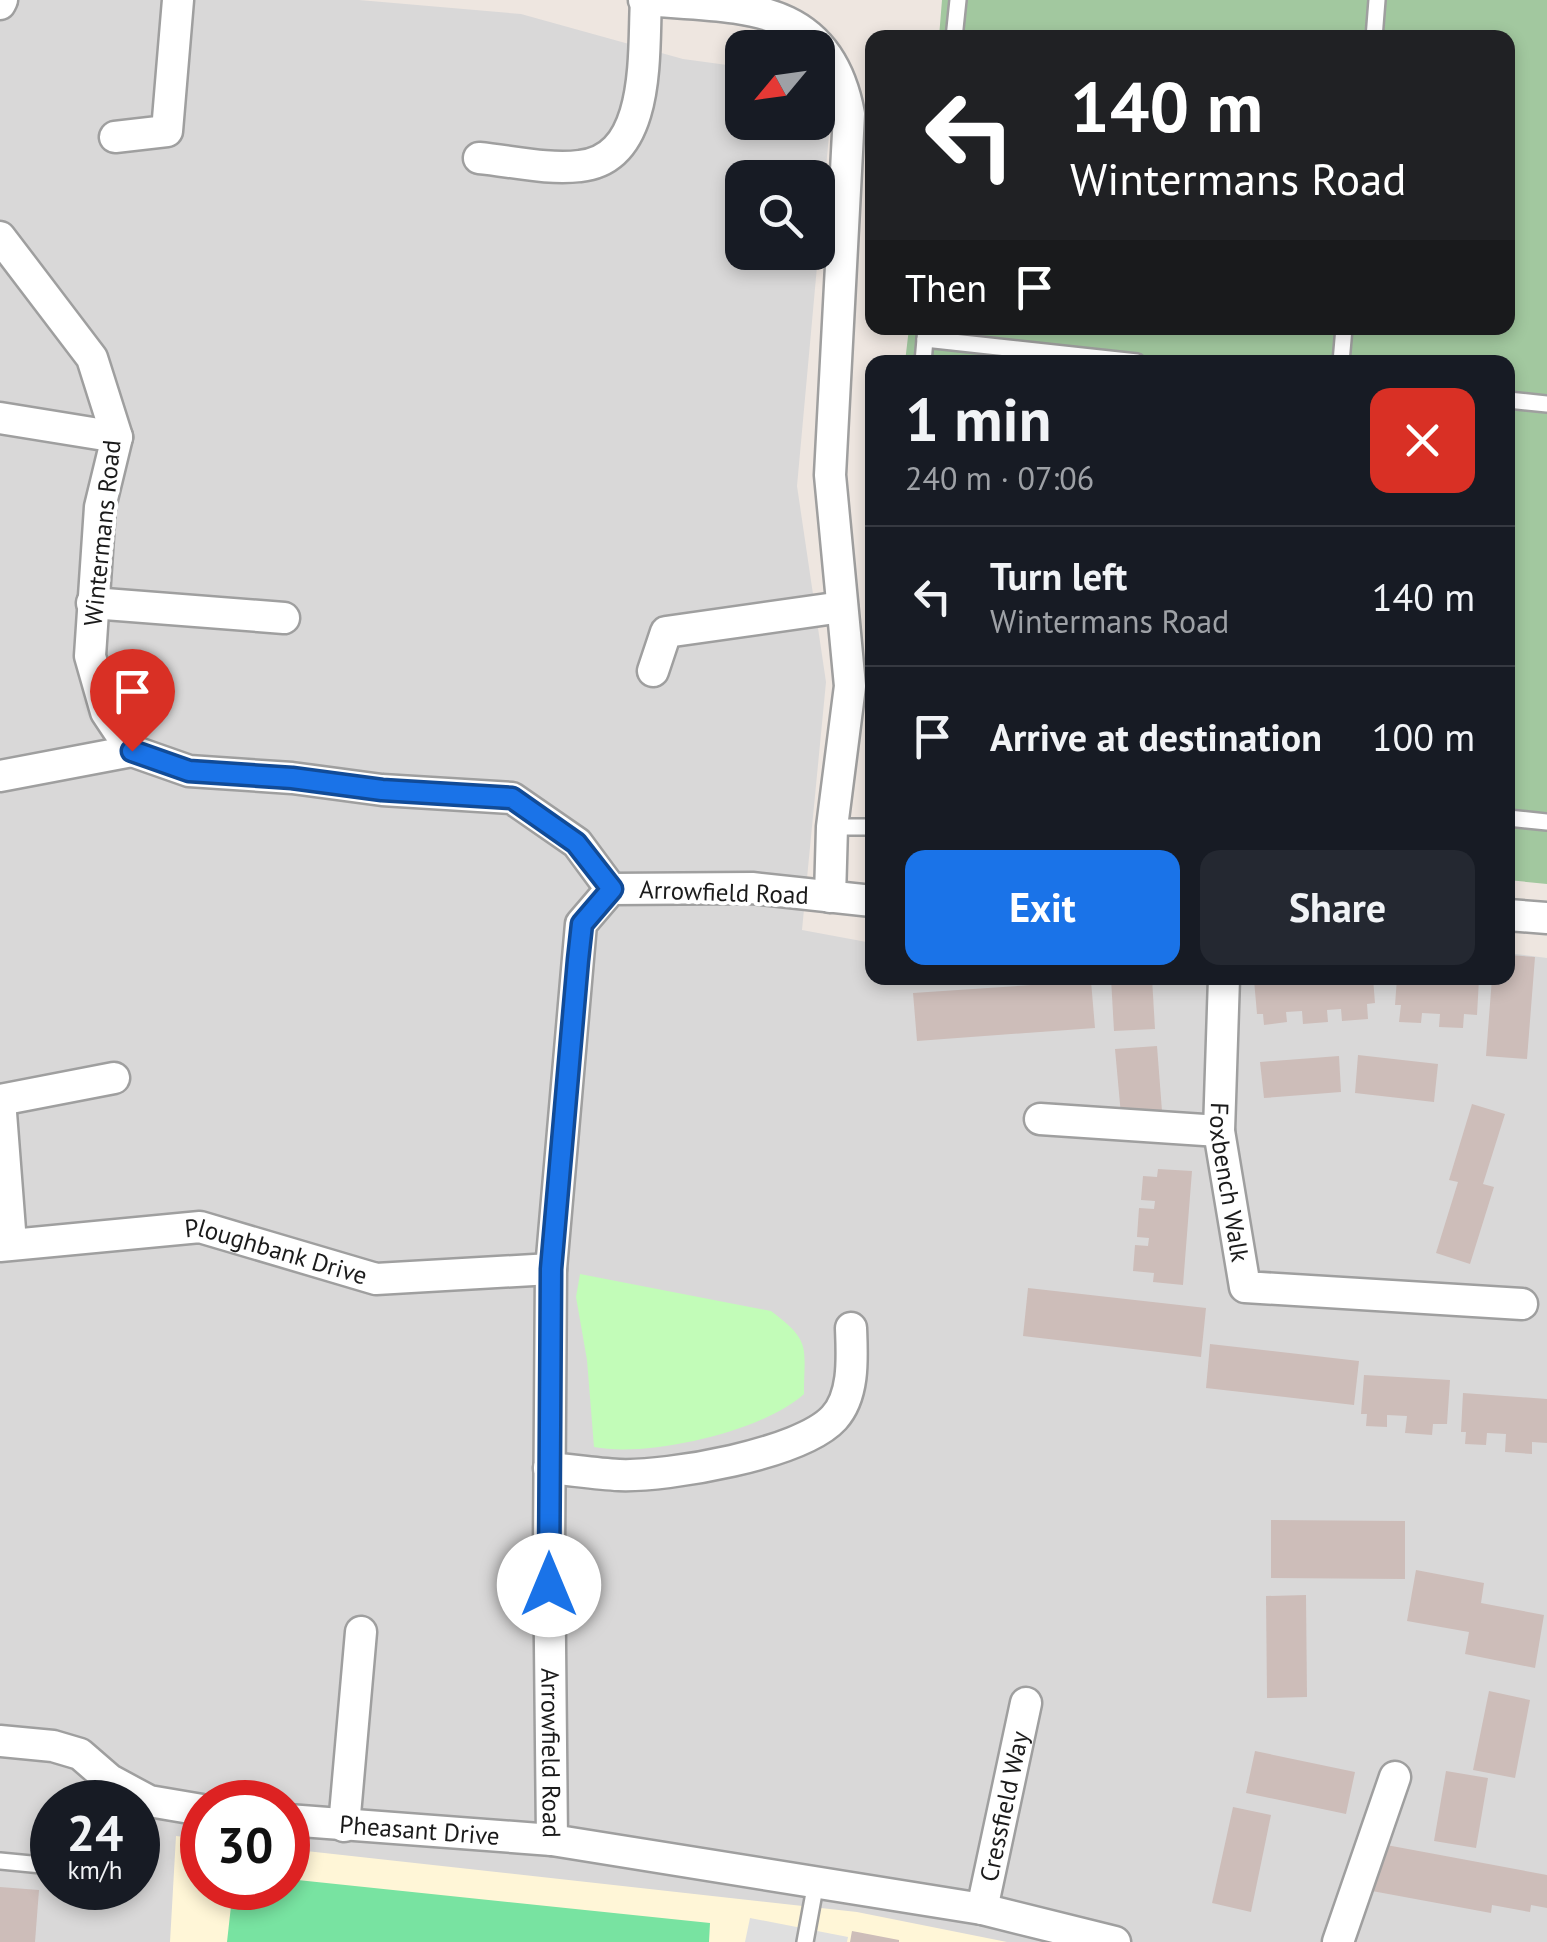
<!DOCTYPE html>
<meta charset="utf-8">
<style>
body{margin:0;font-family:"PT Sans",sans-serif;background:#242831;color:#f1f3f6;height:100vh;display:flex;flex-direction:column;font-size:38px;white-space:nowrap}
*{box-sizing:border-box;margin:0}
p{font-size:32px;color:#9ea1a6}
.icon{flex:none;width:55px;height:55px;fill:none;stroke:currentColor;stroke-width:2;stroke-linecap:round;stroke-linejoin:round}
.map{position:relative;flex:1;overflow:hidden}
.drawer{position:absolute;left:865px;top:355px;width:650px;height:630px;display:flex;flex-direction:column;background:#171b24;border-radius:20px;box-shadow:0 5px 15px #0003}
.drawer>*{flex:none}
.hud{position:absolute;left:865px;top:30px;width:650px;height:305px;border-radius:20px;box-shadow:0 5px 15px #0003;background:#202124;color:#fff;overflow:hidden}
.needle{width:65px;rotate:241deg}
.tools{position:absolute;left:725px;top:30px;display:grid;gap:20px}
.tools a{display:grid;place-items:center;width:110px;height:110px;border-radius:20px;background:#171b24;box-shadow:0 5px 15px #0003;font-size:50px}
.speed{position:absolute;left:30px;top:1780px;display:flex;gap:20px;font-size:50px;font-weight:700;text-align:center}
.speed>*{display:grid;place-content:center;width:130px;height:130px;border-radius:50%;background:#171b24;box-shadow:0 5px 15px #0003;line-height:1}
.speed small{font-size:25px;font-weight:400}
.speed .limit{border:15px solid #d22;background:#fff;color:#111}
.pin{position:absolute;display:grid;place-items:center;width:85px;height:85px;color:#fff;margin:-102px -42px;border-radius:50% 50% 50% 0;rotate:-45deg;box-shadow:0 0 10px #0007}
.pin .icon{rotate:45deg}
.me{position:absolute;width:110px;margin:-55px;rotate:0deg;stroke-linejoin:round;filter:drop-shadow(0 0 8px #0008)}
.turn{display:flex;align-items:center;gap:35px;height:210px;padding:0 40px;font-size:45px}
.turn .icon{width:130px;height:130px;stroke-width:2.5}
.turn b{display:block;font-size:70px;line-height:85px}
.then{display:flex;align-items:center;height:95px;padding:0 40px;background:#0003;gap:20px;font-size:38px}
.round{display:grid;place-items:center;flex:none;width:105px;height:105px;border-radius:20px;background:#242831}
.overview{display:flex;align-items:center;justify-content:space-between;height:170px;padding:0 40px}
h1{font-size:60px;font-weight:700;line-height:75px}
.button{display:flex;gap:20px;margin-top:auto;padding:20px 40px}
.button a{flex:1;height:115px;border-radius:20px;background:#1a73e8;color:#fff;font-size:40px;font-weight:700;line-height:115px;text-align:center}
.button a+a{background:#242831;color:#f1f3f6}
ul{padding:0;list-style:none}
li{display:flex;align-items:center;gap:30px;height:140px;padding:0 40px;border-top:2px solid #363941}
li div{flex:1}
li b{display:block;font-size:38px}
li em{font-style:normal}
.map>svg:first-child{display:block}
</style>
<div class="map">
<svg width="1547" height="1942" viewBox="0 0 1547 1942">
<rect width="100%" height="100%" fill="#eee6e0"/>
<path fill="#d9d8d8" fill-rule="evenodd" d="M0,0H359L521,14L683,59L742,67V122H818V78L834,80L797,486L826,682L802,930L872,943V978H1508V953L1547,958V1942H0ZM742,178H818V252H742ZM52,1802H138V1888H52ZM202,1802H288V1888H202Z"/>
<polygon fill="#fff6d7" points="176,1836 202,1839 202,1888 288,1888 288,1849 857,1912 1007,1942 170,1942"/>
<polygon fill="#a2c89f" points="942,0 1547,0 1547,884 1508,880 1508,362 905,362 909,328 1508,328 1508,38 939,37"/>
<path fill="#c2fcb8" d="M580,1274L771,1311C812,1342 804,1346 804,1394C764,1431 648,1458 594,1447L587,1360L576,1297Z"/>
<polygon fill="#78e3a1" points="288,1879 710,1923 709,1942 227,1942 233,1888 288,1888"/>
<polygon fill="#dfdfdf" points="750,1918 848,1937 847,1942 745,1942"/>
<g fill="#cdbdb9">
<polygon points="1508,955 1535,957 1527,1059 1486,1056 1492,978 1508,978"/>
<polygon points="1111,978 1152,978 1155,1029 1114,1031"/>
<polygon points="1277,978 1373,978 1375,1003 1367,1004 1368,1019 1342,1021 1341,1009 1327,1010 1328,1022 1303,1024 1302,1011 1286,1012 1287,1022 1264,1025 1263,1014 1257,1014 1254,980"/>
<polygon points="1397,978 1479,979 1477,1015 1464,1014 1463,1028 1439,1027 1440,1014 1422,1013 1421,1023 1399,1022 1401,1005 1395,1005"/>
<polygon points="1091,981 1095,1028 917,1041 913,993"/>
<polygon points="1157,1046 1162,1111 1121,1115 1115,1049"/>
<polygon points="1358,1055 1438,1064 1434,1102 1355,1093"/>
<polygon points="1339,1056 1341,1092 1264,1098 1260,1062"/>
<polygon points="1472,1104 1505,1114 1483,1184 1494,1187 1470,1264 1436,1253 1458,1182 1449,1180"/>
<polygon points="1158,1169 1192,1171 1183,1285 1153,1282 1154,1273 1133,1271 1135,1245 1148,1246 1149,1238 1137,1237 1139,1208 1154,1209 1155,1201 1141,1200 1143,1176 1157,1177"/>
<polygon points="1028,1288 1206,1308 1201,1357 1023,1336"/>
<polygon points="1210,1344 1359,1361 1354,1405 1206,1388"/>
<polygon points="1364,1375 1450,1380 1447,1424 1433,1424 1432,1435 1405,1433 1407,1416 1387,1415 1387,1427 1366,1426 1367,1414 1361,1414"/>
<polygon points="1463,1393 1547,1399 1547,1443 1532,1442 1532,1454 1505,1452 1506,1434 1487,1433 1486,1445 1465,1444 1466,1432 1461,1432"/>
<polygon points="1271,1520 1405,1521 1405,1579 1271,1578"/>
<polygon points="1416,1570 1484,1583 1481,1603 1544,1615 1535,1668 1465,1654 1469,1632 1407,1621"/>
<polygon points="1306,1595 1307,1697 1267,1698 1266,1596"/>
<polygon points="1489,1691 1530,1700 1515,1778 1473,1770"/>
<polygon points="1255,1751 1355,1772 1346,1814 1246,1793"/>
<polygon points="1446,1771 1488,1778 1476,1848 1434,1841"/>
<polygon points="1233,1807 1271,1815 1251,1912 1212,1903"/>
<polygon points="1381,1844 1547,1875 1547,1908 1531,1905 1530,1912 1492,1905 1491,1913 1372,1891"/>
<polygon points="0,1887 39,1890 35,1942 0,1942"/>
<polygon points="852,1931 899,1940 899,1942 850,1942"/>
</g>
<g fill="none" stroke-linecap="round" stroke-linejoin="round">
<g stroke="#9f9f9f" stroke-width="20">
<g id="lane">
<polyline points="954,38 958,0"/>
<polyline points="1374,38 1377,0"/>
<polyline points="925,339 1137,362"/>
<polyline points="923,362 926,328"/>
<polyline points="1341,362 1344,328"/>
<polyline points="1508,400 1547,404"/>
<polyline points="1508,818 1547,822"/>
<polyline points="832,827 872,827"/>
<polyline points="138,1833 149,1801"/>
<polyline points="0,1861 52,1866"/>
<polyline points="805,1942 816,1882"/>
</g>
</g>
<g stroke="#9f9f9f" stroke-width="35">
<g id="street">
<path d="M644,0C742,8 828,0 849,114L830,475L850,686L832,827L830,897"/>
<polyline points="0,4 2,0"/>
<polyline points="115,137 167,131 178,0"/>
<path d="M479,158C511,161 548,170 580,166C652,159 643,51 646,0"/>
<polyline points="0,237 92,358 117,437 100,507 90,656 106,712 132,751 189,771 292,778 382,790 512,798 577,843 611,889"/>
<polyline points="0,418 117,437"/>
<polyline points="92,603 284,618"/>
<polyline points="653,671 666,632 842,607"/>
<polyline points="0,776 132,751"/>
<path id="s1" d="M872,901L752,888L611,889L581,924L551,1269L549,1549L552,1840L982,1909L1115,1942"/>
<polyline points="1508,915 1547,918"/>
<path id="s2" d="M1224,978L1219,1131L1245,1287L1522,1304"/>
<polyline points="0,1100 11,1243"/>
<polyline points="0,1100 114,1078"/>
<polyline points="1040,1119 1219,1131"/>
<path id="s3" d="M0,1246L200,1227L376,1279L551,1269"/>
<path d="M549,1468C572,1470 596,1474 619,1475C668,1477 801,1454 834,1418C855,1395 852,1356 851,1328"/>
<polyline points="0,1741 53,1746 80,1754 110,1780 149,1801 202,1810"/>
<path id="s4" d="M288,1820L552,1840"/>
<polyline points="344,1826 361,1632"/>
<path id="s5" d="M982,1909L1026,1703"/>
<polyline points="1338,1942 1395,1777"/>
</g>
</g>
<use href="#lane" stroke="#fff" stroke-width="15"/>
<use href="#street" stroke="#fff" stroke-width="30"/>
</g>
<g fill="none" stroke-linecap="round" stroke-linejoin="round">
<g stroke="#114b97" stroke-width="25">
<polyline id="route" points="132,751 189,771 292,778 382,790 512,798 576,843 612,889 582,924 578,960 551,1269 549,1585"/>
</g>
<use href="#route" stroke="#1a73e8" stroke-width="18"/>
</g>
<g text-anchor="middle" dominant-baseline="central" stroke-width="8" stroke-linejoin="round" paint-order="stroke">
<g font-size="25" fill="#1b1b1b" stroke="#fff">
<text transform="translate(102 533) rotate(-84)">Wintermans Road</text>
<text transform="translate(724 892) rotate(2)">Arrowfield Road</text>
<text stroke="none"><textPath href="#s2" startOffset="205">Foxbench Walk</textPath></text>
<text stroke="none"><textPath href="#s3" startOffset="280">Ploughbank Drive</textPath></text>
<text stroke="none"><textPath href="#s1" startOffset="1138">Arrowfield Road</textPath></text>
<text stroke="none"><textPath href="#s5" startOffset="105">Cressfield Way</textPath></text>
<text stroke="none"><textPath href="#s4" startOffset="132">Pheasant Drive</textPath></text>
</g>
</g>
</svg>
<div class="tools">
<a><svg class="needle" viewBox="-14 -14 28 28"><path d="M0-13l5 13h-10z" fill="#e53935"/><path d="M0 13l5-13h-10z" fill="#9ea1a6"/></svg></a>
<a><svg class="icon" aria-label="search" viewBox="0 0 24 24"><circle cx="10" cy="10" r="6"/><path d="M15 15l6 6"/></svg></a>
</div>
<div class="speed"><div>24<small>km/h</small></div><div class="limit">30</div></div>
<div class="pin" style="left:132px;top:751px;background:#d93025"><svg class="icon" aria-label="arrive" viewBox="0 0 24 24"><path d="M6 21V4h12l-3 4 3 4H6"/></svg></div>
<svg class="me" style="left:549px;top:1585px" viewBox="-20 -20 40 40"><circle r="19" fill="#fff"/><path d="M0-13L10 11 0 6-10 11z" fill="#1a73e8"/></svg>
<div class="hud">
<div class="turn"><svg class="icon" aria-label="left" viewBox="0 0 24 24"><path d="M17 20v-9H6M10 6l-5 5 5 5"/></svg><div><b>140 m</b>Wintermans Road</div></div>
<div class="then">Then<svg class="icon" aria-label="arrive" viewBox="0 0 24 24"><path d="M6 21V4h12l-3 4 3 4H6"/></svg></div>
</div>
<section class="drawer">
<div class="overview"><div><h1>1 min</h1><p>240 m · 07:06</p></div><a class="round" style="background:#d93025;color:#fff"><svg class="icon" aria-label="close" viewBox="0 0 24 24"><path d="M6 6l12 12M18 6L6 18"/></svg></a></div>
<ul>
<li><svg class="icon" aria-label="left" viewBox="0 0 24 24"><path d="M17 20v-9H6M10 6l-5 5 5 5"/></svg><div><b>Turn left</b><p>Wintermans Road</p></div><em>140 m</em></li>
<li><svg class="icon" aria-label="arrive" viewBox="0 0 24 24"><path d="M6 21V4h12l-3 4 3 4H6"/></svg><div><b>Arrive at destination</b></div><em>100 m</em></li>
</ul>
<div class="button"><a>Exit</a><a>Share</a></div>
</section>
</div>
